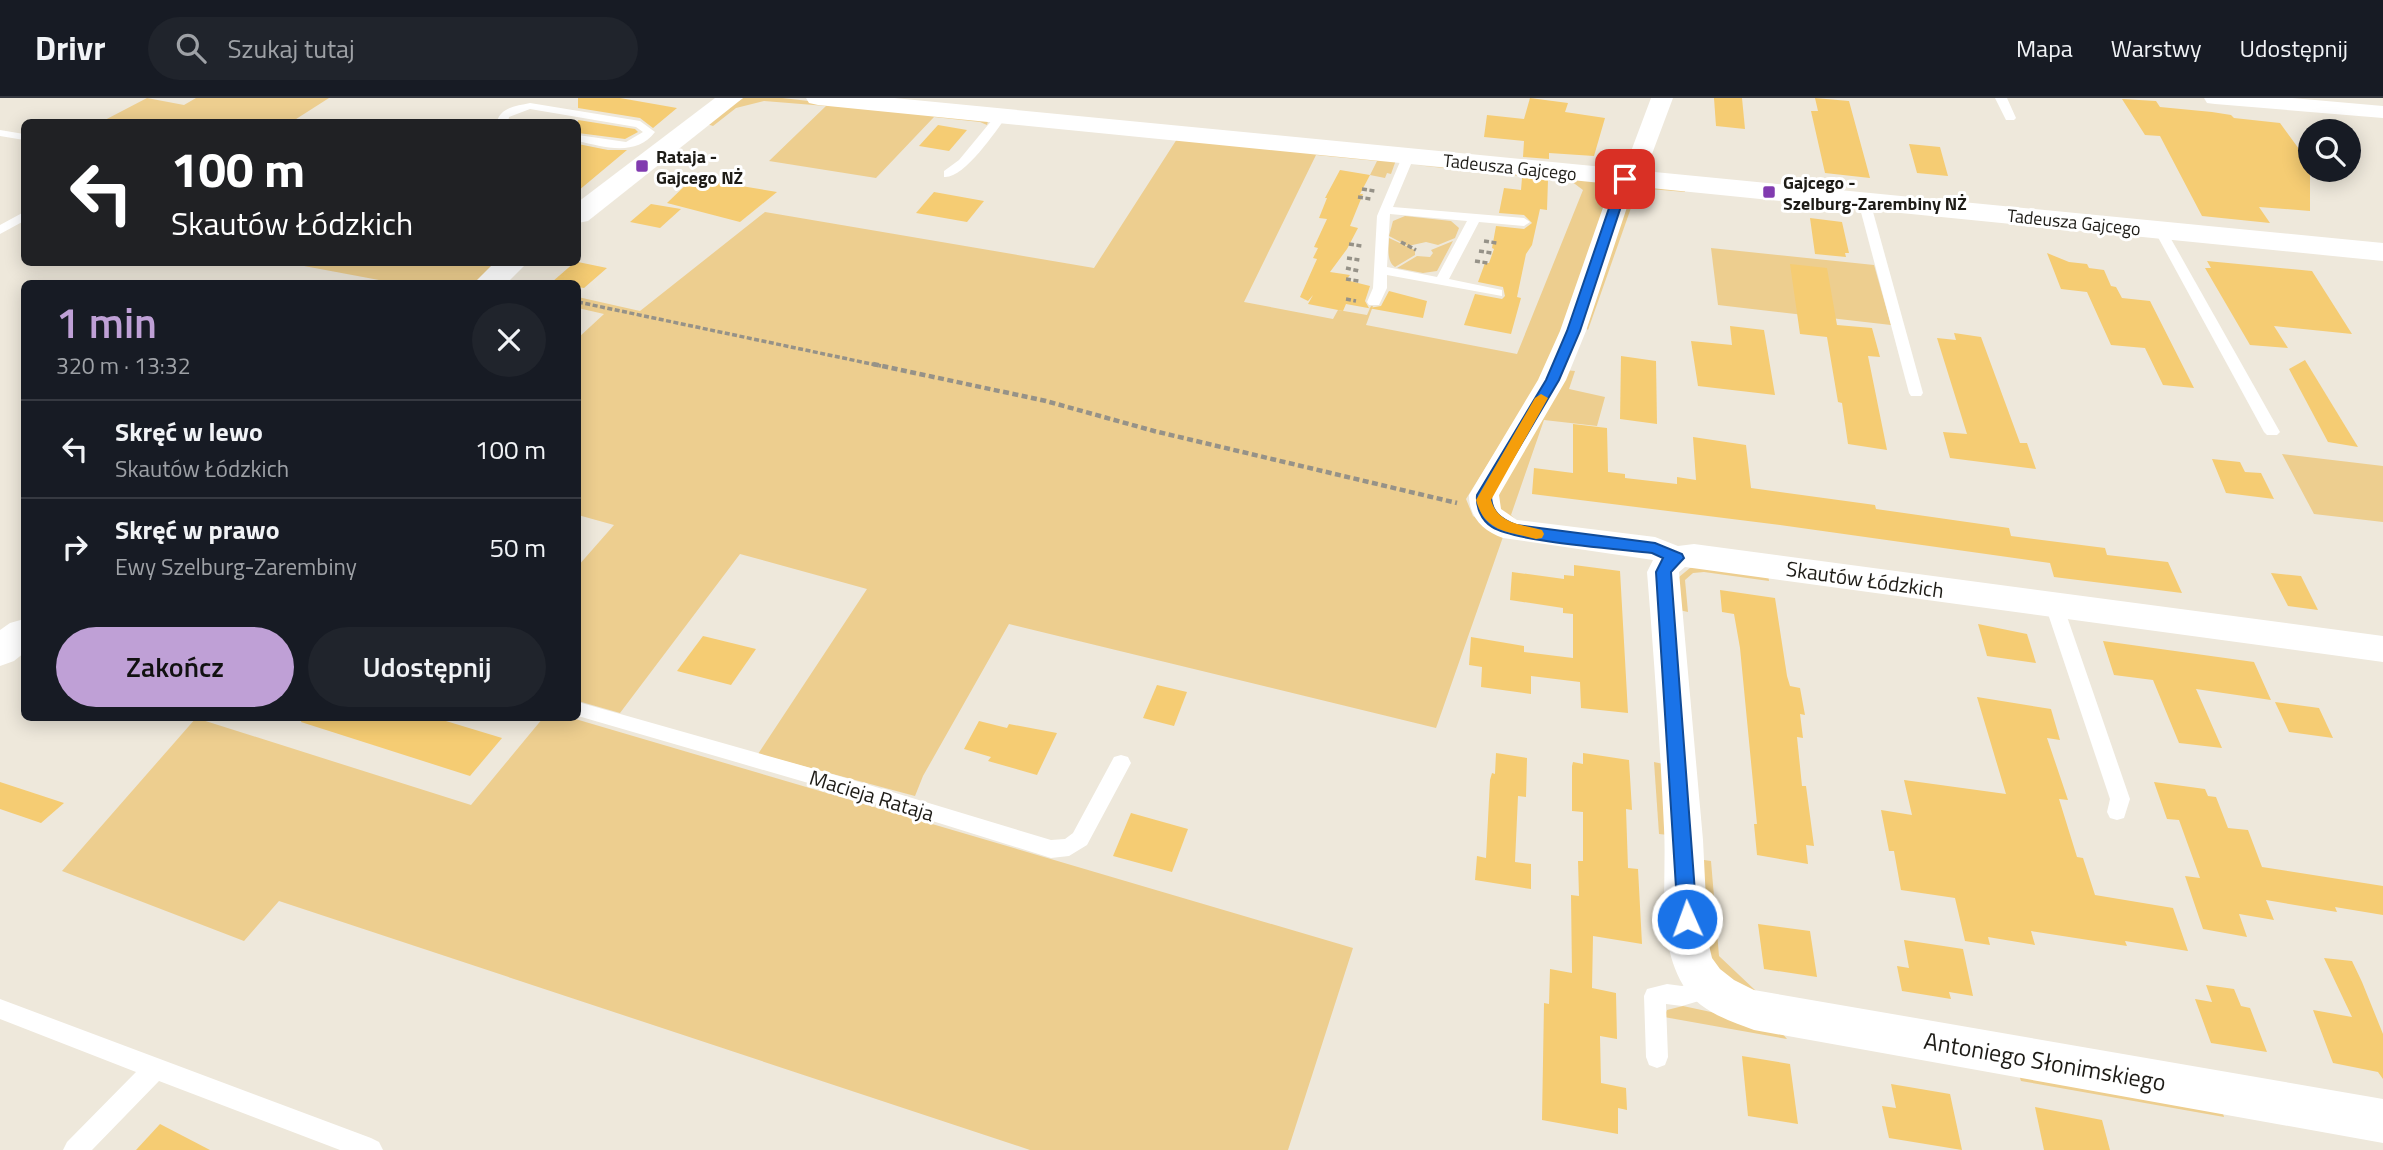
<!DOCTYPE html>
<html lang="pl">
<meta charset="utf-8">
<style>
body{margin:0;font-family:"Titillium Web",sans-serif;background:#20242c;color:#f1f3f6;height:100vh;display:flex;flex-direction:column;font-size:26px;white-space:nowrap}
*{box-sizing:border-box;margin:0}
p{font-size:23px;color:#9ea1a6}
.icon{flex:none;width:38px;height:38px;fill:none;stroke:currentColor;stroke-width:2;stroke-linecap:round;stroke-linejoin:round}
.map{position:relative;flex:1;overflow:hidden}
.drawer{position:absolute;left:21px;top:182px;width:560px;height:441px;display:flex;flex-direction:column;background:#171b24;border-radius:10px;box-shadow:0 4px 18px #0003}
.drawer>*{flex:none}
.guide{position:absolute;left:21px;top:21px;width:560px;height:147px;border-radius:10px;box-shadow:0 4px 18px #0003;background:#202124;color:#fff;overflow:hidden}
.fabs{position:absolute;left:2298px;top:21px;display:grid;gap:14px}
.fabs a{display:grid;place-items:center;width:63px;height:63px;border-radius:50%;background:#171b24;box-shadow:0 4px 18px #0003;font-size:35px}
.pin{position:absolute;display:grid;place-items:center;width:60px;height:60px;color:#fff;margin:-30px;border-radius:14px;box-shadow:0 4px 10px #0006}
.me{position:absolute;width:77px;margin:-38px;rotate:358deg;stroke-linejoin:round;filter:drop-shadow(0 0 5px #0008)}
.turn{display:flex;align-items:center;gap:24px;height:147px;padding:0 35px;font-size:32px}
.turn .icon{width:91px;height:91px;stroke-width:2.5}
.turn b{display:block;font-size:49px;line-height:60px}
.round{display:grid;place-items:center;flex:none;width:74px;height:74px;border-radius:37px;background:#20242c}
.head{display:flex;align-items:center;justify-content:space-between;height:119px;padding:0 35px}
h1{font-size:42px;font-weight:600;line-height:52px;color:#bfa0d6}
.button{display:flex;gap:14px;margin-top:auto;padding:14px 35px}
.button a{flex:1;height:80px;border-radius:42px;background:#bfa0d6;color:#111;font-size:28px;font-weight:600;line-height:80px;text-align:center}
.button a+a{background:#20242c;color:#f1f3f6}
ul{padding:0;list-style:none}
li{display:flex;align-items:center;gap:21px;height:98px;padding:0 35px;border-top:2px solid #363941}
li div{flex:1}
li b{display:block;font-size:26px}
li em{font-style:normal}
header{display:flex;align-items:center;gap:42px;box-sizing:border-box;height:98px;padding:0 35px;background:#171b24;border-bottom:2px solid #363941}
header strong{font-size:33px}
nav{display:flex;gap:38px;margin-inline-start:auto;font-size:24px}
.search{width:490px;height:63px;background:#20242c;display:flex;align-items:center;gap:18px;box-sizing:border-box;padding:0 24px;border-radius:38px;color:#9ea1a6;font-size:26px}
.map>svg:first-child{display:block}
</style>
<header>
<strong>Drivr</strong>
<div class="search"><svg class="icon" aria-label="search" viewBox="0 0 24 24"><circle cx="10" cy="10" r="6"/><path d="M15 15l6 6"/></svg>Szukaj tutaj</div>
<nav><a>Mapa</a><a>Warstwy</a><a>Udostępnij</a></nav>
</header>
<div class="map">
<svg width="2383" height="1052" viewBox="0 0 2383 1052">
<rect width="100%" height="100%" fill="#eee8db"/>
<g fill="#edce8f">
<polygon points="147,0 184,7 196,0 329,0 293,23 298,24 101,24"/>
<polygon points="743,0 782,0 988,23 987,27 980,24 934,19 876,80 769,63 826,8 764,3 736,10 713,28 704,25"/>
<polygon points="1177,41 1396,62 1391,76 1387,75 1385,80 1370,77 1377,63 1316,57 1244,204 1333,221 1338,212 1367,217 1371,208 1373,208 1366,227 1517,256 1583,92 1571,83 1415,67 1613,84 1554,260 1466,401 1473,418 1504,436 1436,630 1009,526 923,678 915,698 758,656 867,491 740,456 620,615 578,603 578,468 614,427 578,417 578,240 604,216 578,210 578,199 640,213 765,114 1094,170"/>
<polygon points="1640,87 1685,91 1685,94 1638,90 1588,232 1584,229 1631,93"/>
<polygon points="1405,118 1451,123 1459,130 1455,140 1438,147 1426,144 1408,148 1389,138 1393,123"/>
<path d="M1389,140L1415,152V157L1395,169C1386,163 1389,149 1389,140Z"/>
<polygon points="1453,143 1437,173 1423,175 1397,170 1417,158 1430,159 1433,155 1431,152"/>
<polygon points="1711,150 1874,167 1891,227 1718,207"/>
<polygon points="288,165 507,165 479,186 395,185"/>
<polygon points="1565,272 1575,273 1569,291 1605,299 1597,328 1544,322 1511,417 1523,429 1496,412 1501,388"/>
<polygon points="2282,356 2383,368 2383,424 2314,416"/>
<polygon points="1698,468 1768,476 1769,483 1704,474 1693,475 1685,482 1688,514 1679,512 1679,479 1690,470"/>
<polygon points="196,620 471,707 543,620 572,620 1353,850 1288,1052 1030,1052 279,803 244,843 62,773"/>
<polygon points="1654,664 1668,667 1668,737 1659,736"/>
<polygon points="1697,761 1711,763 1719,858 1756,893 1745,897 1708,862"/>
<polygon points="1683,908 1776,928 1787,941 1664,919 1667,912"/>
<polygon points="2017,971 2221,1008 2224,1019 2021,983"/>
</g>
<g fill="#f5cc73">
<polygon points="578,0 620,0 677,10 653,30 640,20 578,10"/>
<polygon points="1530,0 1568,5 1565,14 1605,20 1594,58 1549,55 1549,61 1523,59 1524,43 1484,39 1487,17 1524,21"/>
<polygon points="1714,0 1742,0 1745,31 1716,28"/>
<polygon points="1815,0 1849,3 1870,80 1825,75 1811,13 1818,13"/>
<polygon points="2122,1 2156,3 2160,9 2212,14 2231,17 2234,20 2280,25 2310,66 2310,113 2259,109 2270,125 2202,118 2160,38 2145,37"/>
<polygon points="578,22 635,31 638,34 625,41 578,35"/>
<polygon points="938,27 967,32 949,53 919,48"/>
<polygon points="578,46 608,52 627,52 578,93"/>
<polygon points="1909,46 1940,49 1948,78 1917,75"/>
<polygon points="1340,72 1370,77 1360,96 1363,96 1350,128 1358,130 1347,151 1330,174 1350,177 1346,182 1370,188 1365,203 1369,210 1381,208 1389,193 1427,203 1423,220 1346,206 1343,213 1308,206 1313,197 1308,203 1300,199 1317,161 1313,160 1318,150 1314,149 1327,121 1319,120 1327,100 1325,100"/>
<polygon points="693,80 777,94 740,124 667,105"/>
<polygon points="1522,80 1548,82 1547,112 1540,111 1532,147 1526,156 1517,199 1521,200 1511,236 1464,227 1475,196 1502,201 1505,198 1503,189 1478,184 1485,165 1489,165 1494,151 1492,150 1496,128 1524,131 1532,125 1524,117 1499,115 1504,90 1521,92"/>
<polygon points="934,94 984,103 967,124 916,115"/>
<polygon points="651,106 681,111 660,130 630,124"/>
<polygon points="1810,120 1842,124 1849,155 1845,155 1846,159 1815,156"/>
<polygon points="2047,155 2069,164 2087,166 2089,170 2104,172 2111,188 2116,189 2122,200 2150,203 2194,290 2163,287 2145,250 2111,247 2087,194 2061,191"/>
<polygon points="2207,163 2312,173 2352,236 2274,228 2288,250 2250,247 2205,170 2211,170"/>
<polygon points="575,164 578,164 607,170 584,190 578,189 578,186 552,184"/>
<polygon points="1790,166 1827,170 1837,227 1872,230 1880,259 1868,258 1887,352 1848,346 1842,305 1838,304 1827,239 1800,236"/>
<polygon points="1730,228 1764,232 1775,297 1698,288 1691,243 1732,247"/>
<polygon points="1954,235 1981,239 2020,345 2027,345 2036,371 1950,360 1943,334 1967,336 1937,240 1956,242"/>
<polygon points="1621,258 1656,263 1657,326 1620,321"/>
<polygon points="2305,262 2358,349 2328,344 2289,271"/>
<polygon points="1573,326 1607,330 1608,374 1625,376 1625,380 1677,386 1677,379 1696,382 1693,339 1746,347 1751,390 1875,407 1876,411 2009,430 2011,438 2105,450 2107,457 2168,464 2182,495 2054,479 2050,465 1780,427 1532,396 1534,370 1573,375"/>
<polygon points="2212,361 2240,364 2245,374 2261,375 2274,401 2226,395"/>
<polygon points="1574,467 1620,473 1628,615 1581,610 1580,584 1531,578 1531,596 1481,589 1482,569 1469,567 1471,539 1524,548 1524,554 1573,560 1573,516 1563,515 1563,510 1510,502 1512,474 1564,481 1564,477 1574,478"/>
<polygon points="2271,475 2301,478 2318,512 2288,508"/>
<polygon points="1720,492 1775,500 1787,578 1790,588 1800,590 1805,617 1800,616 1803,640 1797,639 1802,688 1806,688 1814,748 1806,747 1808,766 1757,757 1754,726 1757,726 1740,550 1734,516 1722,514"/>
<polygon points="1978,526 2027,536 2036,565 1987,558"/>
<polygon points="703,538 756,551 731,587 677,573"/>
<polygon points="2103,543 2254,564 2271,602 2196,591 2222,650 2179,645 2153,582 2114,577"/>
<polygon points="1157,587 1187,594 1174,628 1143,620"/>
<polygon points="1977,599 2051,611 2060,642 2047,640 2068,702 2059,701 2077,759 2083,760 2095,797 2173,810 2188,853 2125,843 2127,848 2031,833 2035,847 1988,839 1990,847 1965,843 1955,800 1901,792 1894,753 1889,753 1881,712 1912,717 1904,682 2006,696"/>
<polygon points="2275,604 2319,610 2333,640 2289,634"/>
<polygon points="302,620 436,620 502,640 470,678 301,624"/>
<polygon points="979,623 1007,630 1009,626 1057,635 1037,677 988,663 991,659 964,651"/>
<polygon points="1496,655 1527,660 1526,699 1518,698 1515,764 1531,766 1531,791 1475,782 1477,758 1486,760 1490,682 1492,675 1495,676"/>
<polygon points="1583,655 1629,662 1632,712 1626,711 1628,770 1638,771 1642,846 1593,838 1592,890 1616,895 1617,941 1600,938 1601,985 1626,990 1627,1012 1618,1010 1618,1036 1542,1022 1544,905 1549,906 1550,871 1572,875 1571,797 1579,798 1578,763 1583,763 1583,714 1572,713 1572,668 1573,664 1583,666"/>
<polygon points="0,684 64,705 41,725 0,711"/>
<polygon points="2154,684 2205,691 2208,698 2216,699 2228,730 2248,732 2262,769 2383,788 2383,817 2335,809 2337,814 2266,802 2274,822 2239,816 2247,839 2203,831 2185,778 2200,780 2179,722 2167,721"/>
<polygon points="1131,715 1188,731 1172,774 1113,758"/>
<polygon points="1758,826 1810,833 1817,879 1764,871"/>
<polygon points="1904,842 1963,851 1973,898 1949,894 1951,901 1902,893 1897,868 1909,870"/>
<polygon points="2324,860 2352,863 2362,884 2383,936 2383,981 2378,974 2333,965 2313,912 2352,919"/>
<polygon points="2206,887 2234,891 2241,908 2250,910 2267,954 2211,945 2195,901 2212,904"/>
<polygon points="1742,958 1790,966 1798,1026 1748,1018"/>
<polygon points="1891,986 1950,996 1962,1052 1889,1040 1882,1008 1896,1010"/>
<polygon points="2035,1009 2102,1022 2110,1052 2044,1052"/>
<polygon points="160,1026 210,1052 136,1052"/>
</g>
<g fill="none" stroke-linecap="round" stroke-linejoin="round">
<g stroke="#969288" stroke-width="3.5" stroke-dasharray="5 2.5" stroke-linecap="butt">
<polyline points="1362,91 1375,93"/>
<polyline points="1358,99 1371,101"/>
<polyline points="1484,143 1497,145"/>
<polyline points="1401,144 1416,152"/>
<polyline points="1349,146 1362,148"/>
<polyline points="1479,153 1492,155"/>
<polyline points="1347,160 1360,162"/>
<polyline points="1475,163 1488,165"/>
<polyline points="1346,170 1359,173"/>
<polyline points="1346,181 1359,183"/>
<polyline points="1346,201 1356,203"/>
<polyline points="578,204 881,268"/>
</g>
<polyline stroke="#969288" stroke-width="4.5" stroke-dasharray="6 3.5" stroke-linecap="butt" points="873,266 1046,303 1154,333 1457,405"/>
<g fill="#fff" fill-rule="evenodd">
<polygon points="1995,0 2007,0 2016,20 2014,22 2006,22"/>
<path d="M530,5L640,23L655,34C636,59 604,49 578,43V37L626,44L643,34L636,29L530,11L509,19L508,24H497C500,9 517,8 530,5Z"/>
<path d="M997,16L1007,18C995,34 964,81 944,79V73L959,62Z"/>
<polygon points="0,32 24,36 24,42 0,38"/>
<path d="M1408,55L1414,59L1393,109L1524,120L1530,124L1524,128L1479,124L1449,181L1502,192V198L1387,177V190L1379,207H1369L1367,204L1373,190L1377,118L1402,59ZM1390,116L1467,123L1437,179L1387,169Z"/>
<polygon points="1864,99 1870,103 1923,295 1921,298 1911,298 1909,295 1858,103"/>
<polygon points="24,114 24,123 0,136 0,127"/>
<polygon points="2160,128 2166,132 2280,334 2277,337 2267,337 2264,334 2154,132"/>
<polygon points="2054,501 2060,503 2063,507 2130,701 2124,720 2117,722 2110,720 2107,714 2110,701 2045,507 2048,503"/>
<polygon points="578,604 846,680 1051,742 1065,741 1073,735 1114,659 1121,657 1128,659 1131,665 1087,747 1069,758 1051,760 846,696 578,618"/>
<polygon points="1711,880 1719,883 1722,890 1719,897 1682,908 1666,906 1668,959 1665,967 1657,970 1649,967 1646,959 1644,898 1647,891 1667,886 1682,888"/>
<polygon points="0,901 371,1040 379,1044 383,1052 340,1052 159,983 92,1052 63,1052 67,1044 136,974 0,921"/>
</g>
<g fill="#fff" fill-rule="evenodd">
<path d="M1651,0H1673L1649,64L1652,82L1648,87L1634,88L1586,233L1566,282L1499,397L1501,411L1517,422L1655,439L1678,448L1694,446L2383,538V564L1685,469L1679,474L1703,742L1708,843L1712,860L1720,871L1734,882L1754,892L2383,1001V1045L1754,932C1728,922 1698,913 1683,887C1656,841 1667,782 1664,730C1660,645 1654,559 1647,474L1653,462L1503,440C1483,433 1469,419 1469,397L1538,282L1560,233L1613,81L1617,76L1628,75L1627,64Z"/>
<polygon points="2204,0 2292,0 2383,8 2383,20 2215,6 2207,5"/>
</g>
<g fill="#fff" fill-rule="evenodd">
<polygon points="715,0 743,0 588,123 578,125 578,104"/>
<polygon points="806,0 894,0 2383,145 2383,163 818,7 809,5"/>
<polygon points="495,164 528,164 506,186 473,186"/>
<polygon points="24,521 24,555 14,563 0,568 0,532 10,525"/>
</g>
</g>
<path fill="#1a73e8" stroke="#114b97" stroke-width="2" d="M1625,77L1630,81L1580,233L1559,282L1491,397C1491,414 1501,421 1516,427L1655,445L1682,456L1684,460L1671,474L1697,821L1694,827L1687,830L1681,827L1678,821L1656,474L1663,460L1652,455C1619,451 1516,444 1492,429C1481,422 1476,409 1477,397L1546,282L1567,233L1619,81Z"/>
<path fill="#f59e0b" d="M1541,296L1548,300L1491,402C1498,426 1520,426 1542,432L1544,436L1542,440L1536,441C1508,433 1485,435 1476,402L1535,300Z"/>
<g fill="#813baf" stroke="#fff" stroke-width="2.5">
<rect x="635" y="61" width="14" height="14" rx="3.5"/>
<rect x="1762" y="87" width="14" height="14" rx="3.5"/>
</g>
<g text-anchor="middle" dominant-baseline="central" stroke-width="6" stroke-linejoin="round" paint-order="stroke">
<g font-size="18" font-weight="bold" fill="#1e1c17" stroke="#fff" text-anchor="start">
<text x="656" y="58">Rataja -<tspan x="656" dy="21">Gajcego NŻ</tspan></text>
<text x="1783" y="84">Gajcego -<tspan x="1783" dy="21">Szelburg-Zarembiny NŻ</tspan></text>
</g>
<g font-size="18" fill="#1e1c17" stroke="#fff">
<text transform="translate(1510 69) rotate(6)">Tadeusza Gajcego</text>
<text transform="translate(2074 124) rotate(6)">Tadeusza Gajcego</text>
</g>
<g font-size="21" fill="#1e1c17" stroke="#fff">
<text transform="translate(1865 481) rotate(8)">Skautów Łódzkich</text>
<text transform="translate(872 697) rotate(17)">Macieja Rataja</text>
</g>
<g font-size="24" fill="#1e1c17" stroke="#fff">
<text transform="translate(2045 963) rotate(10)">Antoniego Słonimskiego</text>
</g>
</g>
</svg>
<div class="fabs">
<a><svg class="icon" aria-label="search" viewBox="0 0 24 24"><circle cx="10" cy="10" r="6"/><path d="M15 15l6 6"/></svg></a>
</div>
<div class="pin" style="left:1625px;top:81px;background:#d93025"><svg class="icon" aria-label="arrive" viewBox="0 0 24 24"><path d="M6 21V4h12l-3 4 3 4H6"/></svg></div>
<svg class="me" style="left:1687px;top:821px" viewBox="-20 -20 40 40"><circle r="17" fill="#1a73e8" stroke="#fff" stroke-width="3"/><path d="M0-11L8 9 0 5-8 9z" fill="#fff"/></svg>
<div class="guide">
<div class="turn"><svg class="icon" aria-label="left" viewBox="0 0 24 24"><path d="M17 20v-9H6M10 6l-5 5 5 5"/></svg><div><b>100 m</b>Skautów Łódzkich</div></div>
</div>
<section class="drawer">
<div class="head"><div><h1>1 min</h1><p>320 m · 13:32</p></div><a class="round"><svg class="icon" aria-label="close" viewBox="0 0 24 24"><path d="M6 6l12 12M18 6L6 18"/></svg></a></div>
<ul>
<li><svg class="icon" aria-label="left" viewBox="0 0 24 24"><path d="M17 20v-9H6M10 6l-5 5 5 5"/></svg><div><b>Skręć w lewo</b><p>Skautów Łódzkich</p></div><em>100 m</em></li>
<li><svg class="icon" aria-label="right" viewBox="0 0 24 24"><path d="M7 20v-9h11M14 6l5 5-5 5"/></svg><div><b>Skręć w prawo</b><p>Ewy Szelburg-Zarembiny</p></div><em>50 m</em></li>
</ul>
<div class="button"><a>Zakończ</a><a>Udostępnij</a></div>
</section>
</div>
